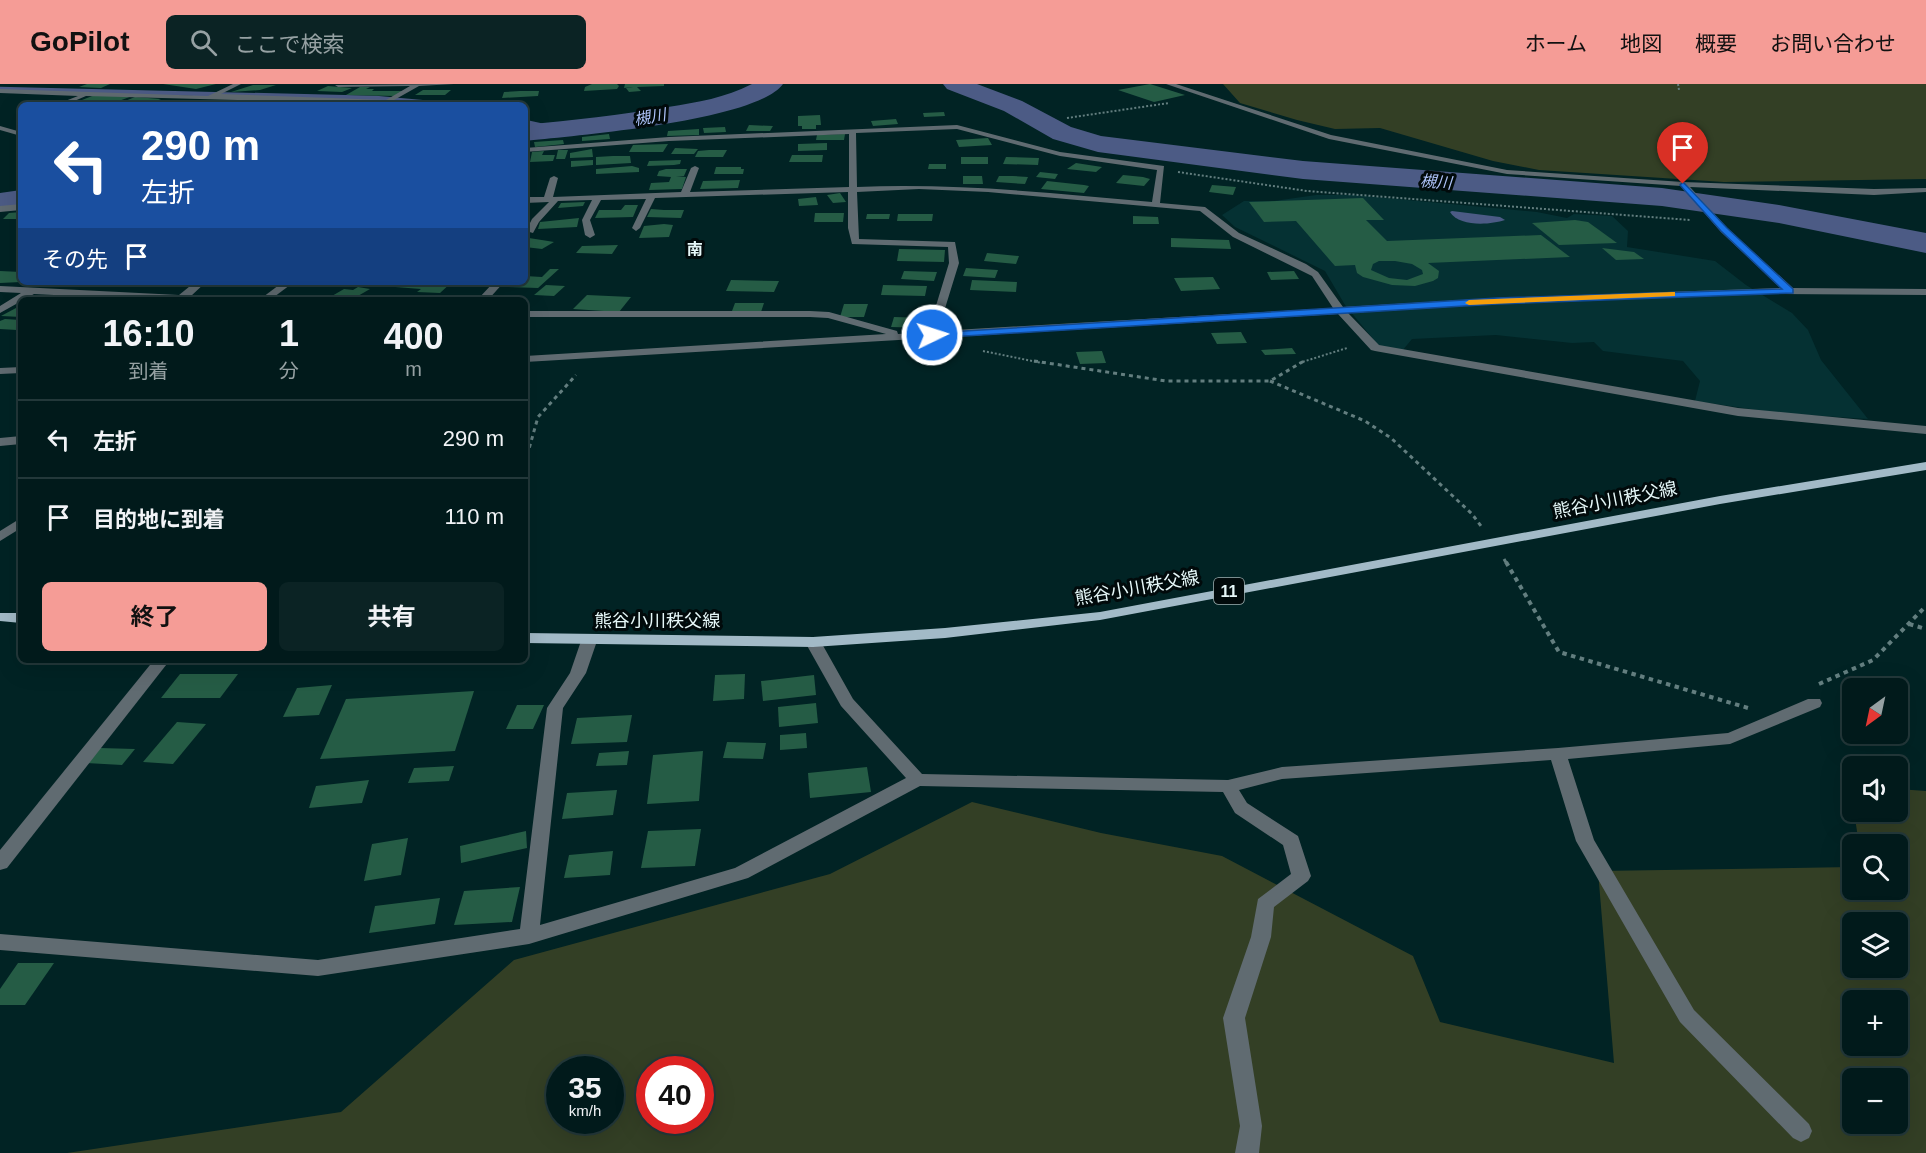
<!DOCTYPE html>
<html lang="ja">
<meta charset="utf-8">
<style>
body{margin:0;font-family:Arial,"Noto Sans JP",sans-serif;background:#0b2324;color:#f1f3f6;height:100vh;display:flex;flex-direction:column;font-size:22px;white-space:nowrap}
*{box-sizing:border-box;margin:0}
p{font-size:20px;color:#96a1a3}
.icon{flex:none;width:33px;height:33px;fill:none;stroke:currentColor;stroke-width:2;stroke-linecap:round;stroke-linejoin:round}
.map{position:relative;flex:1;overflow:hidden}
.drawer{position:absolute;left:18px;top:213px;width:510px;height:366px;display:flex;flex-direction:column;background:#011a1b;border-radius:9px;box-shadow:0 6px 24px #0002,0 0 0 2px #23383a}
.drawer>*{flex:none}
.banner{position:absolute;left:18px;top:18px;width:510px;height:183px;border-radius:9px;box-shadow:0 6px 24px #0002,0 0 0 2px #23383a;background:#1a4fa0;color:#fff;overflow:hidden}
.needle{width:39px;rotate:213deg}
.fabs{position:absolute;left:1842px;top:594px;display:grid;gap:12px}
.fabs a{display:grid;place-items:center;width:66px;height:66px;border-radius:9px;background:#011a1b;box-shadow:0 6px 24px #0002,0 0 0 2px #23383a;font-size:30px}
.speed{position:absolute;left:546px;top:972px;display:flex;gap:12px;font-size:30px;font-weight:700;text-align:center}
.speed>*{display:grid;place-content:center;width:78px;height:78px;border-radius:50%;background:#011a1b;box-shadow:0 6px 24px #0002,0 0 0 2px #23383a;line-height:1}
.speed small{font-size:15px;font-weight:400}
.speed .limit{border:9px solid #d22;background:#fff;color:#111}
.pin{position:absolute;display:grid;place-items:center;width:51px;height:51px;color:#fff;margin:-62px -26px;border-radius:50% 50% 50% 0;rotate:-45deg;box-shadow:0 0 6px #0007}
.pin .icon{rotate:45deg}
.me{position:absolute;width:66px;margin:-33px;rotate:86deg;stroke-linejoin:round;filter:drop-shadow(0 0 4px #0008)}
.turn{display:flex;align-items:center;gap:21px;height:126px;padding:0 24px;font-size:27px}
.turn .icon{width:78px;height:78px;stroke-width:2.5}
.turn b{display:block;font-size:42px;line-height:51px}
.then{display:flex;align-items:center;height:57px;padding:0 24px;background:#0003;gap:12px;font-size:22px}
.eta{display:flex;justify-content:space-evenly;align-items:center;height:102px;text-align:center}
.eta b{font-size:36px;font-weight:700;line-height:42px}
.primary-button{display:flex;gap:12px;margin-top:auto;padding:12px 24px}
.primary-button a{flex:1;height:69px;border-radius:9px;background:#f59c96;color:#111;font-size:24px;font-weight:700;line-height:69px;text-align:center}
.primary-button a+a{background:#0b2324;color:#f1f3f6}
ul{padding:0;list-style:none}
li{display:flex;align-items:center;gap:18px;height:78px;padding:0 24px;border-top:2px solid #23383a}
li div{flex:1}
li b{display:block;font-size:22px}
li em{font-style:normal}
header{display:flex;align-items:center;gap:36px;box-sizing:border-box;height:84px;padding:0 30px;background:#f59c96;color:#111}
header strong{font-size:28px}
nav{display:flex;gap:33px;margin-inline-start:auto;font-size:21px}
.search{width:420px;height:54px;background:#0b2324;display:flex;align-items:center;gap:15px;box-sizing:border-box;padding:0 21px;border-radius:9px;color:#96a1a3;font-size:22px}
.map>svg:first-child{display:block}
</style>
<header>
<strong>GoPilot</strong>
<div class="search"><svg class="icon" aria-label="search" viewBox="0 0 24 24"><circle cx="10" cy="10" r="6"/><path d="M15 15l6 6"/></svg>ここで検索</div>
<nav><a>ホーム</a><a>地図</a><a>概要</a><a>お問い合わせ</a></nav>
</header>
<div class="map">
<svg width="1926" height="1069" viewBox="0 0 1926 1069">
<rect width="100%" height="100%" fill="#012324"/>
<polygon fill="#053133" points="1316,111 1354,111 1537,128 1567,134 1574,130 1612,132 1628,147 1627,163 1715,177 1746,201 1792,229 1808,246 1821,276 1868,335 1778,329 1695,317 1700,297 1683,277 1603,267 1594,258 1572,259 1496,251 1412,255 1402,267 1379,262 1345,221 1325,187 1235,143 1222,131 1244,117 1274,117"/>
<g fill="#333f25" fill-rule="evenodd">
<polygon points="1223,0 1926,0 1926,95 1724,98 1539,86 1493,77 1380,44 1335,45 1297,36 1240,19"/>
<path d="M1898,705L1926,707V1069H67L341,1028L514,876L830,790L972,718L1101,749L1222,772L1413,872L1440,938L1614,979L1598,787L1852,783V806H1898V760H1859L1854,728H1898ZM1852,838H1898V884H1852ZM1852,916H1898V962H1852ZM560,986H610V1036H560ZM650,986H700V1036H650ZM1852,994H1898V1040H1852Z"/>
</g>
<path fill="#4c5b85" d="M1452,127L1500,133L1505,136C1490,141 1459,143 1450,128Z"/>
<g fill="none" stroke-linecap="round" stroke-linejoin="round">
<g stroke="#4c5b85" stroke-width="4.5">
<polyline points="0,5 376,14 453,21"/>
<polyline points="525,38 557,45"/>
</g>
<g fill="#4c5b85" fill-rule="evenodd">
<path d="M752,0H783C757,37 573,52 525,57V41C573,36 620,31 668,23C698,18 725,14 752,0Z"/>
<polygon points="943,0 977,0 1022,17 1071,43 1101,52 1303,77 1662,104 1779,121 1926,149 1926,169 1779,139 1662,122 1303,95 1098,68 1053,55 1004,27 947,5"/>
<polygon points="21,106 21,124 0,127 0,109"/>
</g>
</g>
<g fill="#255c45" fill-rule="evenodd">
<polygon points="87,0 110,0 101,4 79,3"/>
<polygon points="163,0 216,0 196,5"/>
<polygon points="592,0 617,0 619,2 617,5 584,7 585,3"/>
<polygon points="625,0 664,0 664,2 637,3 641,7 629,8 626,4 633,3 624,4"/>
<polygon points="1150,0 1185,11 1154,18 1118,6"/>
<polygon points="253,1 276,1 260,6 231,8"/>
<polygon points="328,2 352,4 342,8 317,7"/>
<polygon points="360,3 370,3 366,5 374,5 372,7 404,7 396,12 346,11"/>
<polygon points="423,6 451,6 445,11 415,11"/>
<polygon points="520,7 539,7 538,12 502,14 504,8"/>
<polygon points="100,9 135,11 108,21 69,21"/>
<polygon points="135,13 161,15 146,21 115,21"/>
<polygon points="944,28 945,32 924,33 923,29"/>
<polygon points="820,31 821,41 816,41 816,45 802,45 802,42 798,42 798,32"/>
<polygon points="896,35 898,40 873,42 871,37"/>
<polygon points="749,41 773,42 770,47 746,47"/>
<polygon points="725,43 726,48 704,49 703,44"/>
<polygon points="699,45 699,51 667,52 668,47"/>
<polygon points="609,50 610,55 582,57 582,53"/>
<polygon points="845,50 844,56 816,56 817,51"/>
<polygon points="988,54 992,61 959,63 956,56"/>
<polygon points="563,56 564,60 535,63 534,58"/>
<polygon points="827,59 827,66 798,67 798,60"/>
<polygon points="668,60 663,68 629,68 633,61"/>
<polygon points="675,64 698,65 694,70 671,70"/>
<polygon points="592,65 593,73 570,74 570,69"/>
<polygon points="558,66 568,66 565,75 556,75"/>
<polygon points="709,66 727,66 723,73 695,73 698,67"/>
<polygon points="544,67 542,71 555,71 553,77 530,78 532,68"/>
<polygon points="792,71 823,71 822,78 789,78"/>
<polygon points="613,72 630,72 631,79 596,81 596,73"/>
<rect x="961" y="73" width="27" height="7"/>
<polygon points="1006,73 1039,74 1038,81 1003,80"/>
<polygon points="593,76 593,81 571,83 571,77"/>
<polygon points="681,76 680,80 674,81 647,82 649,77"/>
<polygon points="1076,79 1102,83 1096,88 1067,85"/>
<polygon points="929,80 946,80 946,85 928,85"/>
<polygon points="632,82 639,84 639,88 596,90 596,85"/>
<polygon points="716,83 741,83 741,85 744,85 743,90 714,90"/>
<polygon points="666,85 687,85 684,92 676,92 686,93 682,105 649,106 651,99 669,98 671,93 657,92 659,87"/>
<polygon points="1040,88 1058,90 1055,95 1036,93"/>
<polygon points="1123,91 1143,93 1150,95 1144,102 1116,99"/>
<polygon points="963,92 982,92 983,100 963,100"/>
<polygon points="999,92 1013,92 1028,93 1025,100 996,98"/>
<polygon points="740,96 738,104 700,105 703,97"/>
<polygon points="1047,97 1084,101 1089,102 1084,109 1041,105"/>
<polygon points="1212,101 1236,103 1233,111 1209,108"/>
<polygon points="840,109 846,118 833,119 827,111"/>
<polygon points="816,113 818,121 799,122 798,115"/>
<path d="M1363,114L1384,136H1366L1387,157L1541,151L1570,173L1428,179L1439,187L1438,194L1433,197L1415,202L1392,201L1363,193L1357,189L1355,181L1335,182L1296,137L1264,138L1249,118ZM1379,177H1395L1412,180L1422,186L1423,190L1407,196L1389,194L1371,186L1373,180Z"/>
<polygon points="585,118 583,122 558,124 561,119"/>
<polygon points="625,121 638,121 633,133 595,134 599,126 621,126"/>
<polygon points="651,125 664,126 684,126 681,134 647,133"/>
<polygon points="21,128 21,135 3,135 9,129"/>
<polygon points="815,129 844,129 843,138 814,138"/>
<polygon points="867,130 890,130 889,135 866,135"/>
<polygon points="898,130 933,130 932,137 897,137"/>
<polygon points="1133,132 1158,133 1159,140 1133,140"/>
<polygon points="579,134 577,143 538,145 540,138"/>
<polygon points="1575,136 1588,138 1617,159 1559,161 1532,139"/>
<polygon points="664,140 673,141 669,153 639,154 644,142"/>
<polygon points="529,154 548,157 554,158 542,165 525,163 525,156"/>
<polygon points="1171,154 1229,156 1231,165 1171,163"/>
<polygon points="618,161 612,170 576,169 582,162"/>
<polygon points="1602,164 1634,168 1644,175 1616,176"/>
<polygon points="899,165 945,166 944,178 897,177"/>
<polygon points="987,169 1019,172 1016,180 984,177"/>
<polygon points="966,184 998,186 995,194 963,192"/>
<polygon points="550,185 559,185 538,204 507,203 511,198 525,198 525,192 542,193"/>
<polygon points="0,187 21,188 21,198 0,199"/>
<polygon points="904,187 937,188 934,197 901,195"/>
<polygon points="1294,187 1299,195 1271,196 1267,188"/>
<polygon points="1213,193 1220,205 1181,207 1174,194"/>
<polygon points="731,196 779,197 774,208 726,207"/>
<polygon points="972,196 1017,198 1016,208 970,206"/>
<polygon points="402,198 452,198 440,209 417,208 421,205 395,203"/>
<polygon points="546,201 565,202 554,212 534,211"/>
<polygon points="883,201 927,202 925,212 881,211"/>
<polygon points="358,203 370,205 351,216 325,216 344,205 353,206"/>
<polygon points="587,211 631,213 619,228 573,225"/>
<polygon points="735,219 764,219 761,228 732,227"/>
<polygon points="844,220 868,220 864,233 840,233"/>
<polygon points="16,224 21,224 21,233 1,232"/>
<polygon points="894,233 927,234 925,244 891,243"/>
<polygon points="5,235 21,236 21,243 17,246 0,245 0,237"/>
<polygon points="1241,248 1247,259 1217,260 1211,249"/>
<polygon points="1292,264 1296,270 1265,271 1261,266"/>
<polygon points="1102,267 1106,279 1080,280 1076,268"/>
<polygon points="180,590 238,590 220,614 161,614"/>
<polygon points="745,590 744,615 713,617 715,591"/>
<polygon points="814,591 816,611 763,617 761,597"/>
<polygon points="332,601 319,631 283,633 297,604"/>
<polygon points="474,607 455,667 320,675 346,615"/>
<polygon points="816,619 818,639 779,643 778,623"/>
<polygon points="517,621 544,621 533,645 506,645"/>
<polygon points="632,631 627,658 571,660 577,634"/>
<polygon points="177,638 206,640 173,680 143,678"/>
<polygon points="806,649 807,664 780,666 780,651"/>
<polygon points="727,658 766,659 763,675 723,674"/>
<polygon points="100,664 135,665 122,681 86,679"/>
<polygon points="629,667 627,681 596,682 599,669"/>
<polygon points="703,667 699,717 647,720 653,671"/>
<polygon points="454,682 449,697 408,699 414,684"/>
<polygon points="867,683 871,708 810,714 808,689"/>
<polygon points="369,696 362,719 309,724 316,702"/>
<polygon points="617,706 613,731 562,735 567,709"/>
<polygon points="701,745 695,782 641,784 648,747"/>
<polygon points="526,747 527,764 461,779 460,762"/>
<polygon points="408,754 401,791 364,797 372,760"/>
<polygon points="613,767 610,791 564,794 569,771"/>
<polygon points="520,803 512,838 454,841 464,807"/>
<polygon points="440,814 435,840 369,849 375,822"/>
<polygon points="18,879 54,879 25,921 0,921 0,905"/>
</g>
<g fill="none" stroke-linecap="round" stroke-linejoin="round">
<g stroke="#637e7f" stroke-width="2" stroke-dasharray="2 2" stroke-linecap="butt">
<polyline points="1678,0 1679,6"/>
<polyline points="1067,34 1169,19"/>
<polyline points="1178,88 1307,107 1690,136"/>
<polyline points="983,267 1042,279"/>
<polyline points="1299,279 1347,264"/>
</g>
<g stroke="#637e7f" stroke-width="3" stroke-dasharray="4 4" stroke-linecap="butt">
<polyline points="1034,277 1166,297 1270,297 1304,277"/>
<polyline points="1270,297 1365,337 1391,354 1472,430 1481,442"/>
<polyline points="525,379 538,333 576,291"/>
<polyline points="1504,475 1507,480"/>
</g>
<g stroke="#637e7f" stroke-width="4" stroke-dasharray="4.5 4.5" stroke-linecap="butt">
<polyline points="1506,478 1559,568 1748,624"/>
<polyline points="1909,540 1926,545"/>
<polyline points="1819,600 1873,576 1926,522"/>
</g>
<g fill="#606b71" fill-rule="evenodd">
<polygon points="233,0 241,0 221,10 386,16 410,2 338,3 335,1 454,0 419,2 387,20 86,12 65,21 55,21 78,12 0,9 0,5 208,12"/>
<path d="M1166,0H1176L1331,51L1507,86L1683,98L1874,105L1926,104V108L1874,111L1690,103L1727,144L1793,204L1926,205V211L1761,210L1497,220L1348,229L1379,261L1738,324L1926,342V350L1738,332L1375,267L1371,266L1338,230L525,278V272L886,250L828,234L810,233H525V227H810L829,228L897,247L898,250L928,248L949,179L948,163L852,160L848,144V108L655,114L640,144L636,147L632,144L646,115L601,116L590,136L595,151L590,154L585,151L582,136L592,116L558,117L539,138L533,149L526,147L532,135L549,118L525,119V113H544L550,94L554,92L558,94L553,113L681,108L691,84L695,82L699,84L690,108L849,103V50L669,57L525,68V64L669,53L957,41L1060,68L1164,82L1160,119L1205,123L1239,149L1306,180L1318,188L1343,223L1497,214L1781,204L1721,148L1681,102L1507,90L1329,55ZM957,45L1060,72L1157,86L1152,118C1053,109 956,99 857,103L856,49ZM919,105L988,108L1200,127L1233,153L1312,192L1333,224L938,247L959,179L955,158L859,155L857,108Z"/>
<polygon points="0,42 21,48 21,52 0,46"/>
<polygon points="21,120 21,126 0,128 0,122"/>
<polygon points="195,198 206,198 191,212 211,213 216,216 154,216 34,210 0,229 0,222 21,209 0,208 0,202 179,211"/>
<polygon points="283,198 294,198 270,216 259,216"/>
<polygon points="494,198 504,198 488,216 477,216"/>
<polygon points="21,283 21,289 0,290 0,284"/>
<polygon points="21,352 21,360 0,362 0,354"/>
<polygon points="21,434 21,444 0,457 0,447"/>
<polygon points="589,552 597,557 586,589 563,624 540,841 735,784 906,694 841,622 805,558 813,553 821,558 853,615 922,690 1228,696 1282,683 1558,664 1728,649 1808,615 1820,615 1822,619 1820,623 1730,660 1568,675 1594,756 1694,926 1809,1040 1812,1047 1809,1054 1801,1058 1793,1054 1680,938 1576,757 1551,676 1282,695 1239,706 1247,719 1298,752 1311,792 1308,797 1274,823 1271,853 1245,934 1262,1042 1259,1069 1235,1069 1240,1042 1223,934 1251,853 1258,815 1291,790 1283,761 1235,729 1223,708 920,702 748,794 529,860 318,892 0,866 0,850 318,876 520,845 547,624 570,589 581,557"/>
<polygon points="154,576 170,576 7,784 0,786 0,766"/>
</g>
<g fill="#a2bac7" fill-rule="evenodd">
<polygon points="1926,378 1926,386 1720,420 1100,536 945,554 813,563 525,559 525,549 813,553 945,544 1100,528 1720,412"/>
<polygon points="0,529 21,529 21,539 0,537"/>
</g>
</g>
<polygon fill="#1a73e8" stroke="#114b97" stroke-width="1.5" points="1683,98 1727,144 1793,205 1793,209 1497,220 932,254 927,251 932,249 1497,214 1782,205 1721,147 1680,101"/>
<polygon fill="#f59e0b" points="1672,208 1675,208 1675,212 1469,221 1465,219 1469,216"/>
<g text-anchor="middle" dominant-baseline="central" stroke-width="6" stroke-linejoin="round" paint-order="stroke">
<g font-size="16" font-style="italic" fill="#adc2f8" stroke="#010a0b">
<text transform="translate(650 33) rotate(-10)">槻川</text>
<text transform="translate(1436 98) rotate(4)">槻川</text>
</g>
<g font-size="16" font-weight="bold" fill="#e6f8f9" stroke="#010a0b">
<text x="695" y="165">南</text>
</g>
<rect fill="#010a0b" stroke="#a1b1b2" stroke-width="1.5" x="1214" y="494" width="30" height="26" rx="4.5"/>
<g font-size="16" font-weight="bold" fill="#e6f8f9">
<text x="1229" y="507">11</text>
</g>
<g font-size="18" fill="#e6f8f9" stroke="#010a0b">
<text transform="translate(1615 416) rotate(-11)">熊谷小川秩父線</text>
<text transform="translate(1137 504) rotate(-10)">熊谷小川秩父線</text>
<text x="657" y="537">熊谷小川秩父線</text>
</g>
</g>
</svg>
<div class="fabs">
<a><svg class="needle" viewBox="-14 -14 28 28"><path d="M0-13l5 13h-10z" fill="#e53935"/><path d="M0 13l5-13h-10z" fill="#96a1a3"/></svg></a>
<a><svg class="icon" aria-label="sound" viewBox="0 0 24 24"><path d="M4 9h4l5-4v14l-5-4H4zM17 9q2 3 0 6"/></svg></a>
<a><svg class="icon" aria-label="search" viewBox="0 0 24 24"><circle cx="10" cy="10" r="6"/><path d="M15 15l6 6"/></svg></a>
<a><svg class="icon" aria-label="layers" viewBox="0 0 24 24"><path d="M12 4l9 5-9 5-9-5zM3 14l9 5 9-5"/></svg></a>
<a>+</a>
<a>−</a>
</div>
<div class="speed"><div>35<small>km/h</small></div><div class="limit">40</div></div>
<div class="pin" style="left:1683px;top:100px;background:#d93025"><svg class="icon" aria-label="arrive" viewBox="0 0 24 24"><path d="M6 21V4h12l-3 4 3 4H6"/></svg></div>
<svg class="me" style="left:932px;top:251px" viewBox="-20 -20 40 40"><circle r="17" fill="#1a73e8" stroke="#fff" stroke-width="3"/><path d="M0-11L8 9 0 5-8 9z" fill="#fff"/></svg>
<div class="banner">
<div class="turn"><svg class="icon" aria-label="left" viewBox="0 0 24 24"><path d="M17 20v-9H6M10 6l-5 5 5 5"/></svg><div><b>290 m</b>左折</div></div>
<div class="then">その先<svg class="icon" aria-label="arrive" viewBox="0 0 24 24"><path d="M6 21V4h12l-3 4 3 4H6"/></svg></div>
</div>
<section class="drawer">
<div class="eta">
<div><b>16:10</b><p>到着</p></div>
<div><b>1</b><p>分</p></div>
<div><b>400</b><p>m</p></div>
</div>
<ul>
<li><svg class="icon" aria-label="left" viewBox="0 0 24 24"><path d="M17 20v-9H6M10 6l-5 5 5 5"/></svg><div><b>左折</b></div><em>290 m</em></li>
<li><svg class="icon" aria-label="arrive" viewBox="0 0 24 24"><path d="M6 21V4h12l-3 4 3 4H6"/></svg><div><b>目的地に到着</b></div><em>110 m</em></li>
</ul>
<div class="primary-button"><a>終了</a><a>共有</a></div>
</section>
</div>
